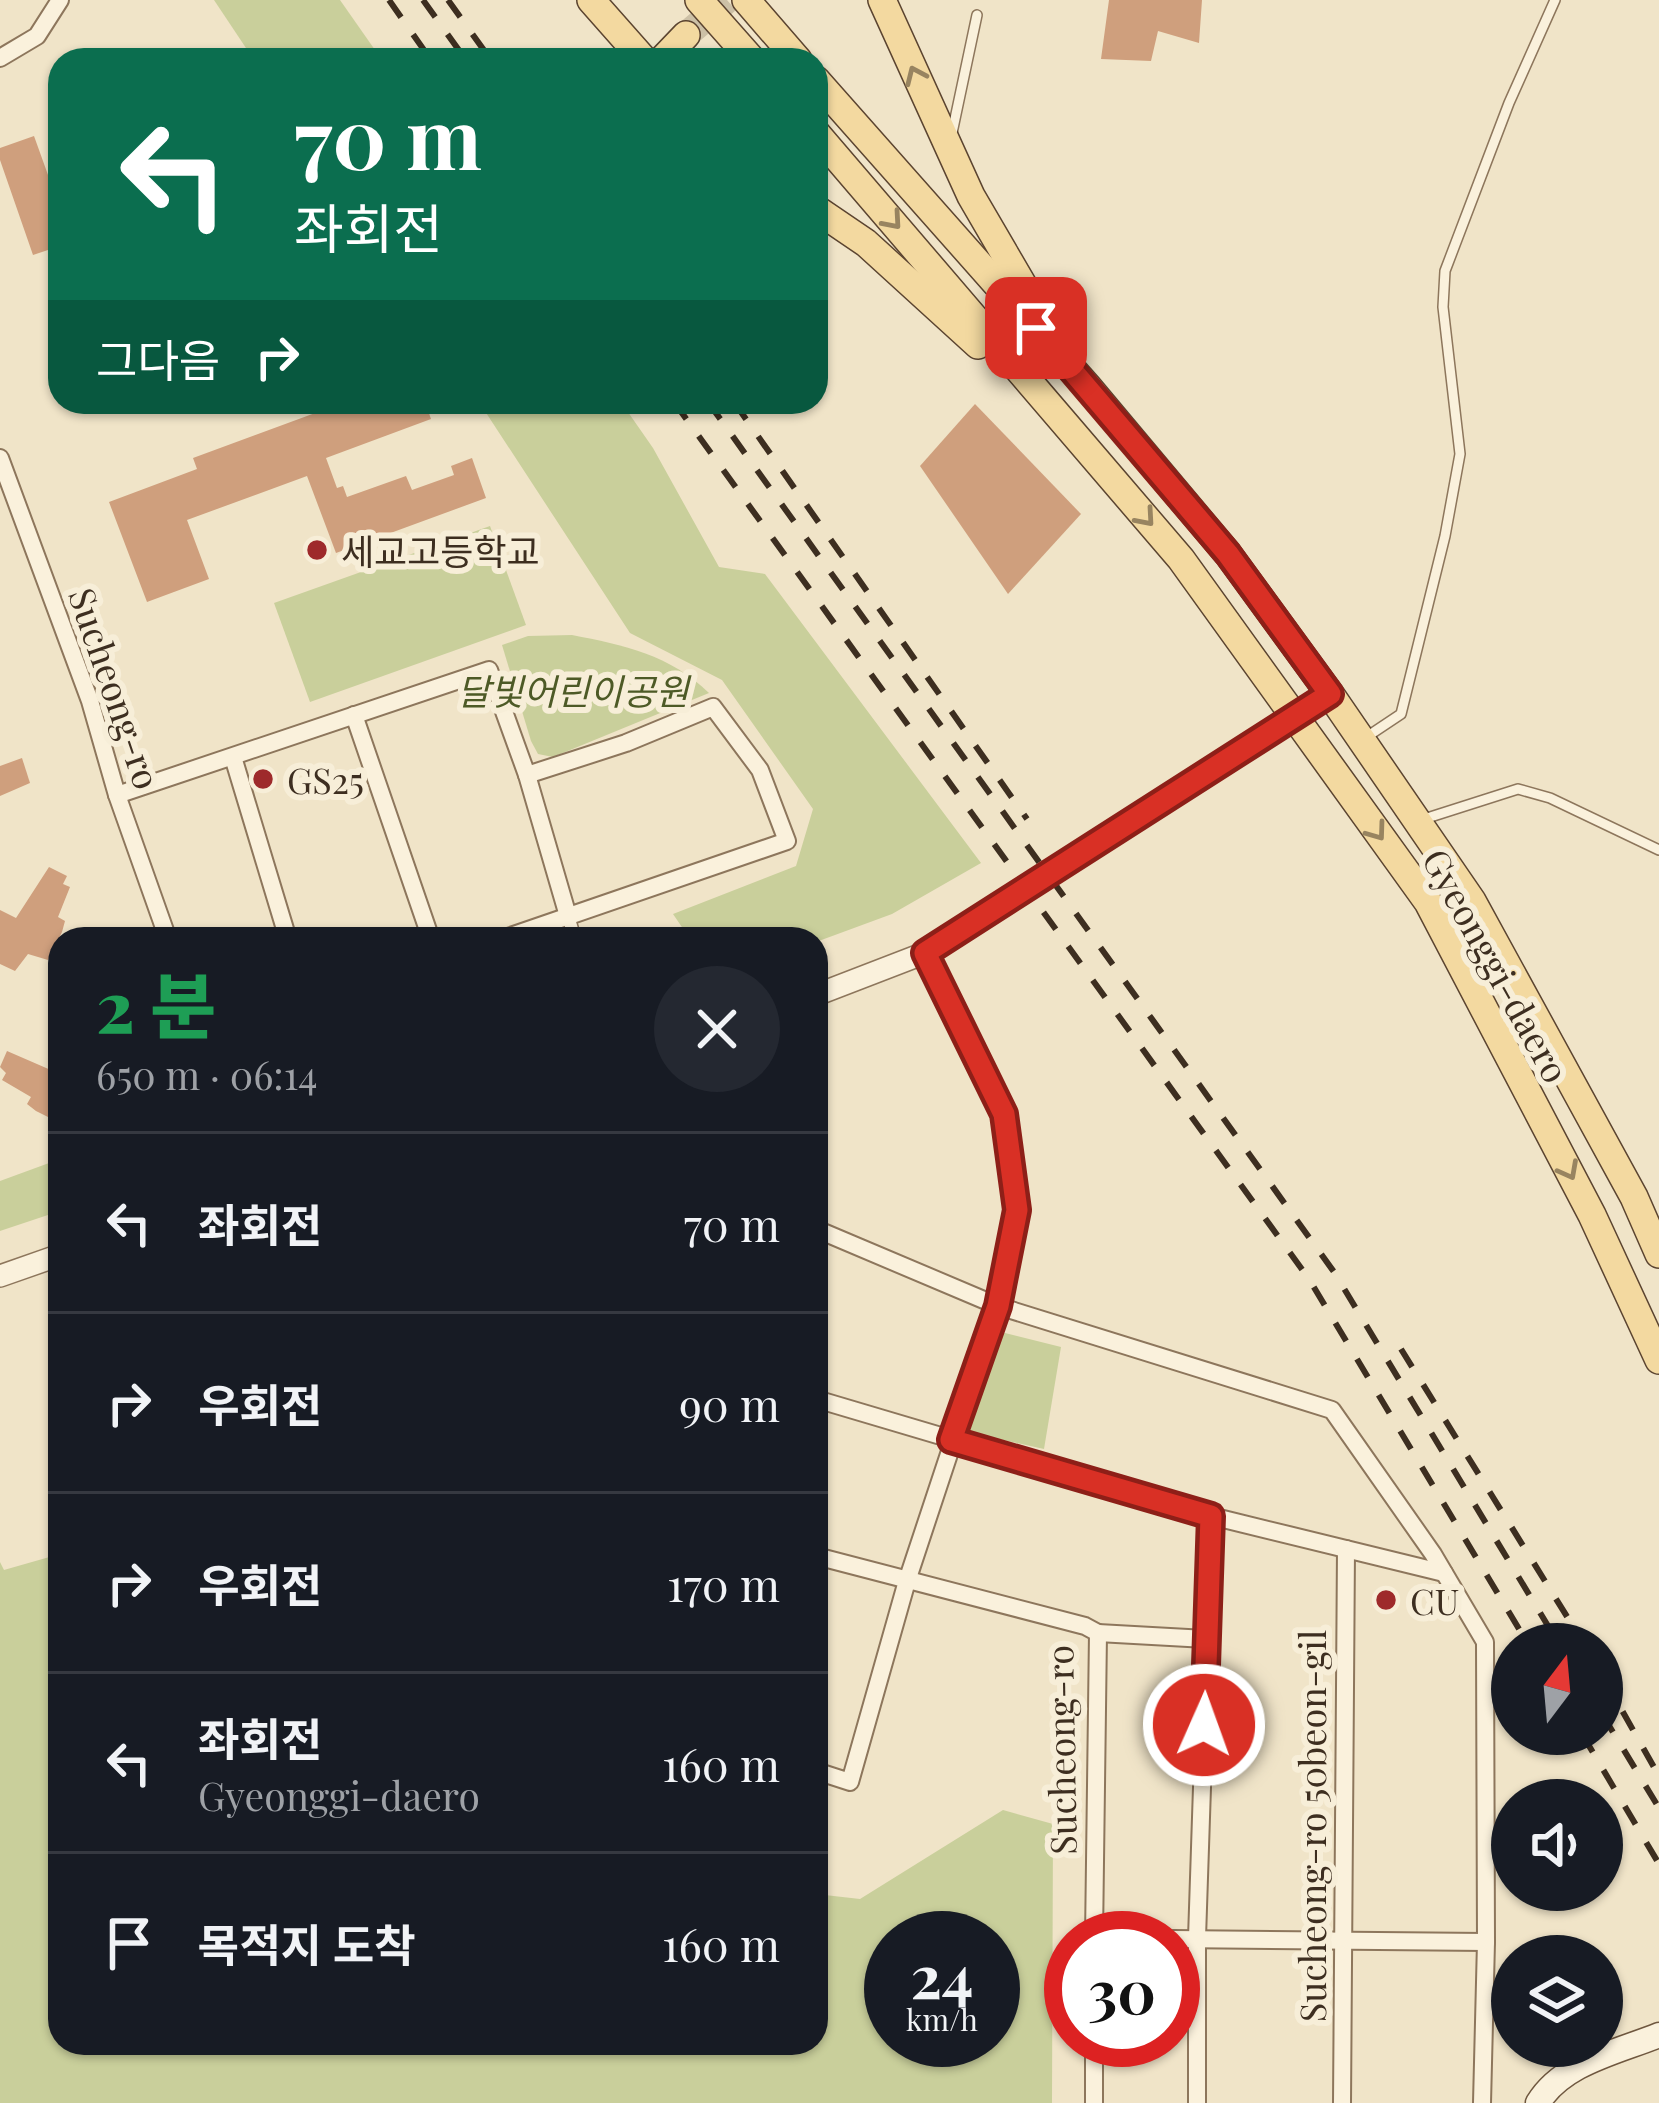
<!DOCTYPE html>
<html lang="ko">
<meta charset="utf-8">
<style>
body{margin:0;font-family:"Playfair Display","Noto Sans KR",serif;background:#242831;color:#f1f3f6;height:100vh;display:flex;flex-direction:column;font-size:45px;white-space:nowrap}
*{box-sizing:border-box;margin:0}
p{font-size:39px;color:#9ea1a6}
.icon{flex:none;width:66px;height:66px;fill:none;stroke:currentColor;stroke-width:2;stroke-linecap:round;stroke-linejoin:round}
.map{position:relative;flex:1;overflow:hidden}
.sheet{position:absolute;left:48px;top:927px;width:780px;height:1128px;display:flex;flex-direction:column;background:#171b24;border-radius:36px;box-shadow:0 3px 9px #0004}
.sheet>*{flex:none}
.guide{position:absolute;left:48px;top:48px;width:780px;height:366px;border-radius:36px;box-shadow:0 3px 9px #0004;background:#0b6e4f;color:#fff;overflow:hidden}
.needle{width:78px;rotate:16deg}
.fabs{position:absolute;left:1491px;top:1623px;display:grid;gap:24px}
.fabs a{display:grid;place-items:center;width:132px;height:132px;border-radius:50%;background:#171b24;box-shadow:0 3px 9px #0004;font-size:60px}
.speed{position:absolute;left:864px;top:1911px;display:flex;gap:24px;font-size:60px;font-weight:700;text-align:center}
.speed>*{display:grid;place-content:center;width:156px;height:156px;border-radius:50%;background:#171b24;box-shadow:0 3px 9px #0004;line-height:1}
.speed small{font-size:30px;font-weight:400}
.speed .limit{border:18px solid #d22;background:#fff;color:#111}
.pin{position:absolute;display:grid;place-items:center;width:102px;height:102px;color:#fff;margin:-51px;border-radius:24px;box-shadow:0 6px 18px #0006}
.me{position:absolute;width:132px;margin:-66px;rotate:2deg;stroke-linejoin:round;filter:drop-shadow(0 0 9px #0008)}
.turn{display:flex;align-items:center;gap:42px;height:252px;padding:0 48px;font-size:54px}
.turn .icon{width:156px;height:156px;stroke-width:2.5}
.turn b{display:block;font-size:84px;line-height:102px}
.then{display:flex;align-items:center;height:114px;padding:0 48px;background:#0003;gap:24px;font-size:45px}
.round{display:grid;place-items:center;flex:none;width:126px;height:126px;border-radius:63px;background:#242831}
.summary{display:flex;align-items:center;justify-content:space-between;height:204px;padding:0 48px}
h1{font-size:72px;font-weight:800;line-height:90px;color:#1e9e55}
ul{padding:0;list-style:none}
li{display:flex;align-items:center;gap:36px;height:180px;padding:0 48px;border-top:3px solid #363941}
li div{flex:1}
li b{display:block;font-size:45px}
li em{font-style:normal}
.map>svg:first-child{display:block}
</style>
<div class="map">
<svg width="1659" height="2103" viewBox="0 0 1659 2103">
<rect width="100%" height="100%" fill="#f0e4c8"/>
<g fill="#c9cf9b" fill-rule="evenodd">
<polygon points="214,0 340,0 382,60 254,60"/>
<polygon points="479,402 621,402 653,448 719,567 765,574 981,863 892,914 816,942 816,939 690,939 673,914 796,866 813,809 722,680 630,633"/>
<polygon points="490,526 526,625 310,702 274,603"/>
<path d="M572,635C624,645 670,655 709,693L553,757L538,754L531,741L502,645L528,636Z"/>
<polygon points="60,1159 60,1211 0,1231 0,1181"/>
<polygon points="989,1329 1061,1347 1044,1449 958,1430"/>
<path d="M60,1554V2043H816V1894L860,1899L1003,1810L1053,1824L1052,2103H0V1562L4,1570ZM891,1938H993V2040H891Z"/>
</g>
<g fill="#cf9f7d">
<polygon points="1109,0 1202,0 1199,43 1158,31 1151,61 1101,59"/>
<polygon points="34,136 57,200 60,199 60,246 33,255 0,160 0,148"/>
<polygon points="345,402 425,402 431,419 326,458 337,488 343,486 347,497 406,476 412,490 454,475 451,466 472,458 486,498 336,553 307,476 187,520 209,579 147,602 109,502 197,469 193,458"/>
<polygon points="975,404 1081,514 1008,594 920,466"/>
<polygon points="22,758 30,783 0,796 0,766"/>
<polygon points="49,867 67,876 63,884 70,887 58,917 65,921 62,932 48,960 28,954 15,971 0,964 0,910 16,918"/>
<polygon points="7,1051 60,1074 60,1123 36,1111 27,1104 31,1097 2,1080 6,1073 0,1067"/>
</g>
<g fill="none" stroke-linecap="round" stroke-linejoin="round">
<polyline stroke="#ccc0a6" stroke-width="27" stroke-dasharray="27 14" stroke-linecap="butt" points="686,35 727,0"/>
<g stroke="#8d765c" stroke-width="12">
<g id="service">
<polyline points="952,133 977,15"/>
<polyline points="1365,738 1401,714 1445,536 1460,454 1443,307 1445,271 1509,103 1555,0"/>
<polyline points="1424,819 1518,789 1550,798 1659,850"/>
</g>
</g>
<g stroke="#8d765c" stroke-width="15">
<polyline id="pedestrian" points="568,916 575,939"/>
</g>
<g stroke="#8d765c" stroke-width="20">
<g id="minor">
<polyline points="0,58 37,36 60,0"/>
<polyline points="0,458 90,701 117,795 168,939"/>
<polyline points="354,715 431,939"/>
<polyline points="233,757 288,939"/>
<polyline points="527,775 568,916"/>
<polyline points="117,795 489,670 527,775 626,743 713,707 760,770 787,841 502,939"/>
<polyline points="816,1229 998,1306 1332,1410 1433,1554 1485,1642 1486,1942 1482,2103"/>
<polyline points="816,1399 1211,1516 1444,1573"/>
<polyline points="816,1556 1085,1626 1098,1633 1094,1938"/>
<polyline points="1098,1633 1206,1639"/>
<polyline points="816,1771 850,1782 907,1581 998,1306 1017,1211 1005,1114 925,953"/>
<polyline points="1173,1939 1486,1942"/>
<polyline points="1094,2040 1094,2103"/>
<polyline points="1197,2103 1197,1938 1211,1516"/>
<polyline points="1342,2103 1346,1549"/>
</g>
</g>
<g stroke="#8d765c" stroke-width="24">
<g id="tertiary">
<polyline points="816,995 925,953 1330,694"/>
<polyline points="0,1276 60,1255"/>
</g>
</g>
<g stroke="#6f573f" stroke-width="27">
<path id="secondary" d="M1538,2103C1562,2063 1617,2052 1659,2035"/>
</g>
<g stroke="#5b4430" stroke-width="30">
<g id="primary">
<polyline points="591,0 644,60"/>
<polyline points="699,0 752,60"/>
<polyline points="746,0 798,60"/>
<polyline points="882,0 971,196 1045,323"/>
<polyline points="662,60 686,35"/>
<polyline points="816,80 1087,386 1228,554 1330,694 1472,901 1634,1197 1659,1254"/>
<polyline points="816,133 1181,559 1428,902 1592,1215 1659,1360"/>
<polyline points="816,209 866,243 978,345"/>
</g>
</g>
<use href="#service" stroke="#faf1dc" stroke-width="9"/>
<use href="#pedestrian" stroke="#faf1dc" stroke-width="12"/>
<use href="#minor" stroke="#faf1dc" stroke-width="16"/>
<use href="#tertiary" stroke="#faf1dc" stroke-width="21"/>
<use href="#secondary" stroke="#faf1dc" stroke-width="24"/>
<use href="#primary" stroke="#f3d9a0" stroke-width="27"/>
<g stroke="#3d2e20" stroke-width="6" stroke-dasharray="21 21" stroke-linecap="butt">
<polyline points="389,0 431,60"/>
<polyline points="423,0 466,60"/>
<polyline points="448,0 491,60"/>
<polyline points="674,402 1309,1279 1528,1644"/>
<polyline points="708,402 1334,1272 1559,1644"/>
<polyline points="734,402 1027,819"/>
<polyline points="1401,1349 1584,1644"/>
<polyline points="1602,1675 1659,1776"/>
<polyline points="1602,1714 1659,1808"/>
<polyline points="1582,1734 1659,1864"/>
</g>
</g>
<defs><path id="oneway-chevron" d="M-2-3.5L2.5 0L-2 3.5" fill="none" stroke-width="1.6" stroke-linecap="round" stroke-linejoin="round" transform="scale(3)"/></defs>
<g stroke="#988460">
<use href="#oneway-chevron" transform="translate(915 75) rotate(-114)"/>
<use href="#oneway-chevron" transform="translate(893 221) rotate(49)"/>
<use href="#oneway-chevron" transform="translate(1146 518) rotate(49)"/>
<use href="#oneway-chevron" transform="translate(1377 832) rotate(54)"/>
<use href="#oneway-chevron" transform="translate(1569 1171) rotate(62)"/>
</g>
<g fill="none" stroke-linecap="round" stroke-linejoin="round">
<g stroke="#8d1f18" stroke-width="30">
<polyline id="route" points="1036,328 1228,554 1330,694 925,953 1004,1114 1017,1210 998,1306 951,1440 1211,1516 1204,1725"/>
</g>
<use href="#route" stroke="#d93025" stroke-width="21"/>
</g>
<g fill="#9e2a2b" stroke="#f7eed8" stroke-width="4.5">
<circle cx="317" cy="550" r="12"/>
<circle cx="263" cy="779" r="12"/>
<circle cx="1386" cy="1600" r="12"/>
</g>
<g text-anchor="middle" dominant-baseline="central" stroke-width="12" stroke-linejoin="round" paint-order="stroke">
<g font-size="36" fill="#3d2e20" stroke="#f7eed8" text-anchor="start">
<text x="341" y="550">세교고등학교</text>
<text x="287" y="779">GS25</text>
<text x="1410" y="1600">CU</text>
</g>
<g font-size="36" fill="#3d2e20" stroke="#f7eed8">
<text transform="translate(116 688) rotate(71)">Sucheong-ro</text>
<text transform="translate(1497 965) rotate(61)">Gyeonggi-daero</text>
<text transform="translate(1060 1750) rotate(-91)">Sucheong-ro</text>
<text transform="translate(1311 1826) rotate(-90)">Sucheong-ro 50beon-gil</text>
</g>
<g font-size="36" font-style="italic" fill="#4d5a26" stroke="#f7eed8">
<text x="573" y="690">달빛어린이공원</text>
</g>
</g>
</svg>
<div class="fabs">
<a><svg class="needle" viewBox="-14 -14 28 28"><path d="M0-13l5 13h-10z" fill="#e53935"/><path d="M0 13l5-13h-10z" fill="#9ea1a6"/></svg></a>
<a><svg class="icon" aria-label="sound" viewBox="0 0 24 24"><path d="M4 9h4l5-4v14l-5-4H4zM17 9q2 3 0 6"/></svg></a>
<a><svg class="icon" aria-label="layers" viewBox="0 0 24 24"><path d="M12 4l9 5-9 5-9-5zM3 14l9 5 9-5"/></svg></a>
</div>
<div class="speed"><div>24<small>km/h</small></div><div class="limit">30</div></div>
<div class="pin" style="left:1036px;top:328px;background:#d93025"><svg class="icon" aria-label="arrive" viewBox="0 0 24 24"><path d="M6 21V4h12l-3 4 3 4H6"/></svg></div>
<svg class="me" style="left:1204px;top:1725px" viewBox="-20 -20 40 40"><circle r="17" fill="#d93025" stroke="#fff" stroke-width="3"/><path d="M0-11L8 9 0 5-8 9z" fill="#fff"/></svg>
<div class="guide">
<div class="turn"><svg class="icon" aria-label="left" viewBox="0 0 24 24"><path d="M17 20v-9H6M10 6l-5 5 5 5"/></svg><div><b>70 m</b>좌회전</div></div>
<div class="then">그다음<svg class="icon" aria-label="right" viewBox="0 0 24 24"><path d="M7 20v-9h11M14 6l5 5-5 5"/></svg></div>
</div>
<section class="sheet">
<div class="summary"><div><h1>2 분</h1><p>650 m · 06:14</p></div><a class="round"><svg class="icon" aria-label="close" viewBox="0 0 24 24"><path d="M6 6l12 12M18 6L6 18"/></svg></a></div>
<ul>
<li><svg class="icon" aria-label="left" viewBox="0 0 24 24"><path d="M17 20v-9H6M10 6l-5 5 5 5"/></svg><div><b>좌회전</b></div><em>70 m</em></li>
<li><svg class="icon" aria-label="right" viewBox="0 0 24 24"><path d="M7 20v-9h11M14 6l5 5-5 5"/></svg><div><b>우회전</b></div><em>90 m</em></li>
<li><svg class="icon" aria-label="right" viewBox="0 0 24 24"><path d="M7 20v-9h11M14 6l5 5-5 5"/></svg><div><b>우회전</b></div><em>170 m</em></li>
<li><svg class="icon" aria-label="left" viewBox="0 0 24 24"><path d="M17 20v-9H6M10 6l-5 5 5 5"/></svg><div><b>좌회전</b><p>Gyeonggi-daero</p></div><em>160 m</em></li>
<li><svg class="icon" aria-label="arrive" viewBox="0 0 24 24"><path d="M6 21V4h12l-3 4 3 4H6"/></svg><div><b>목적지 도착</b></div><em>160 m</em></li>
</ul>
</section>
</div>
